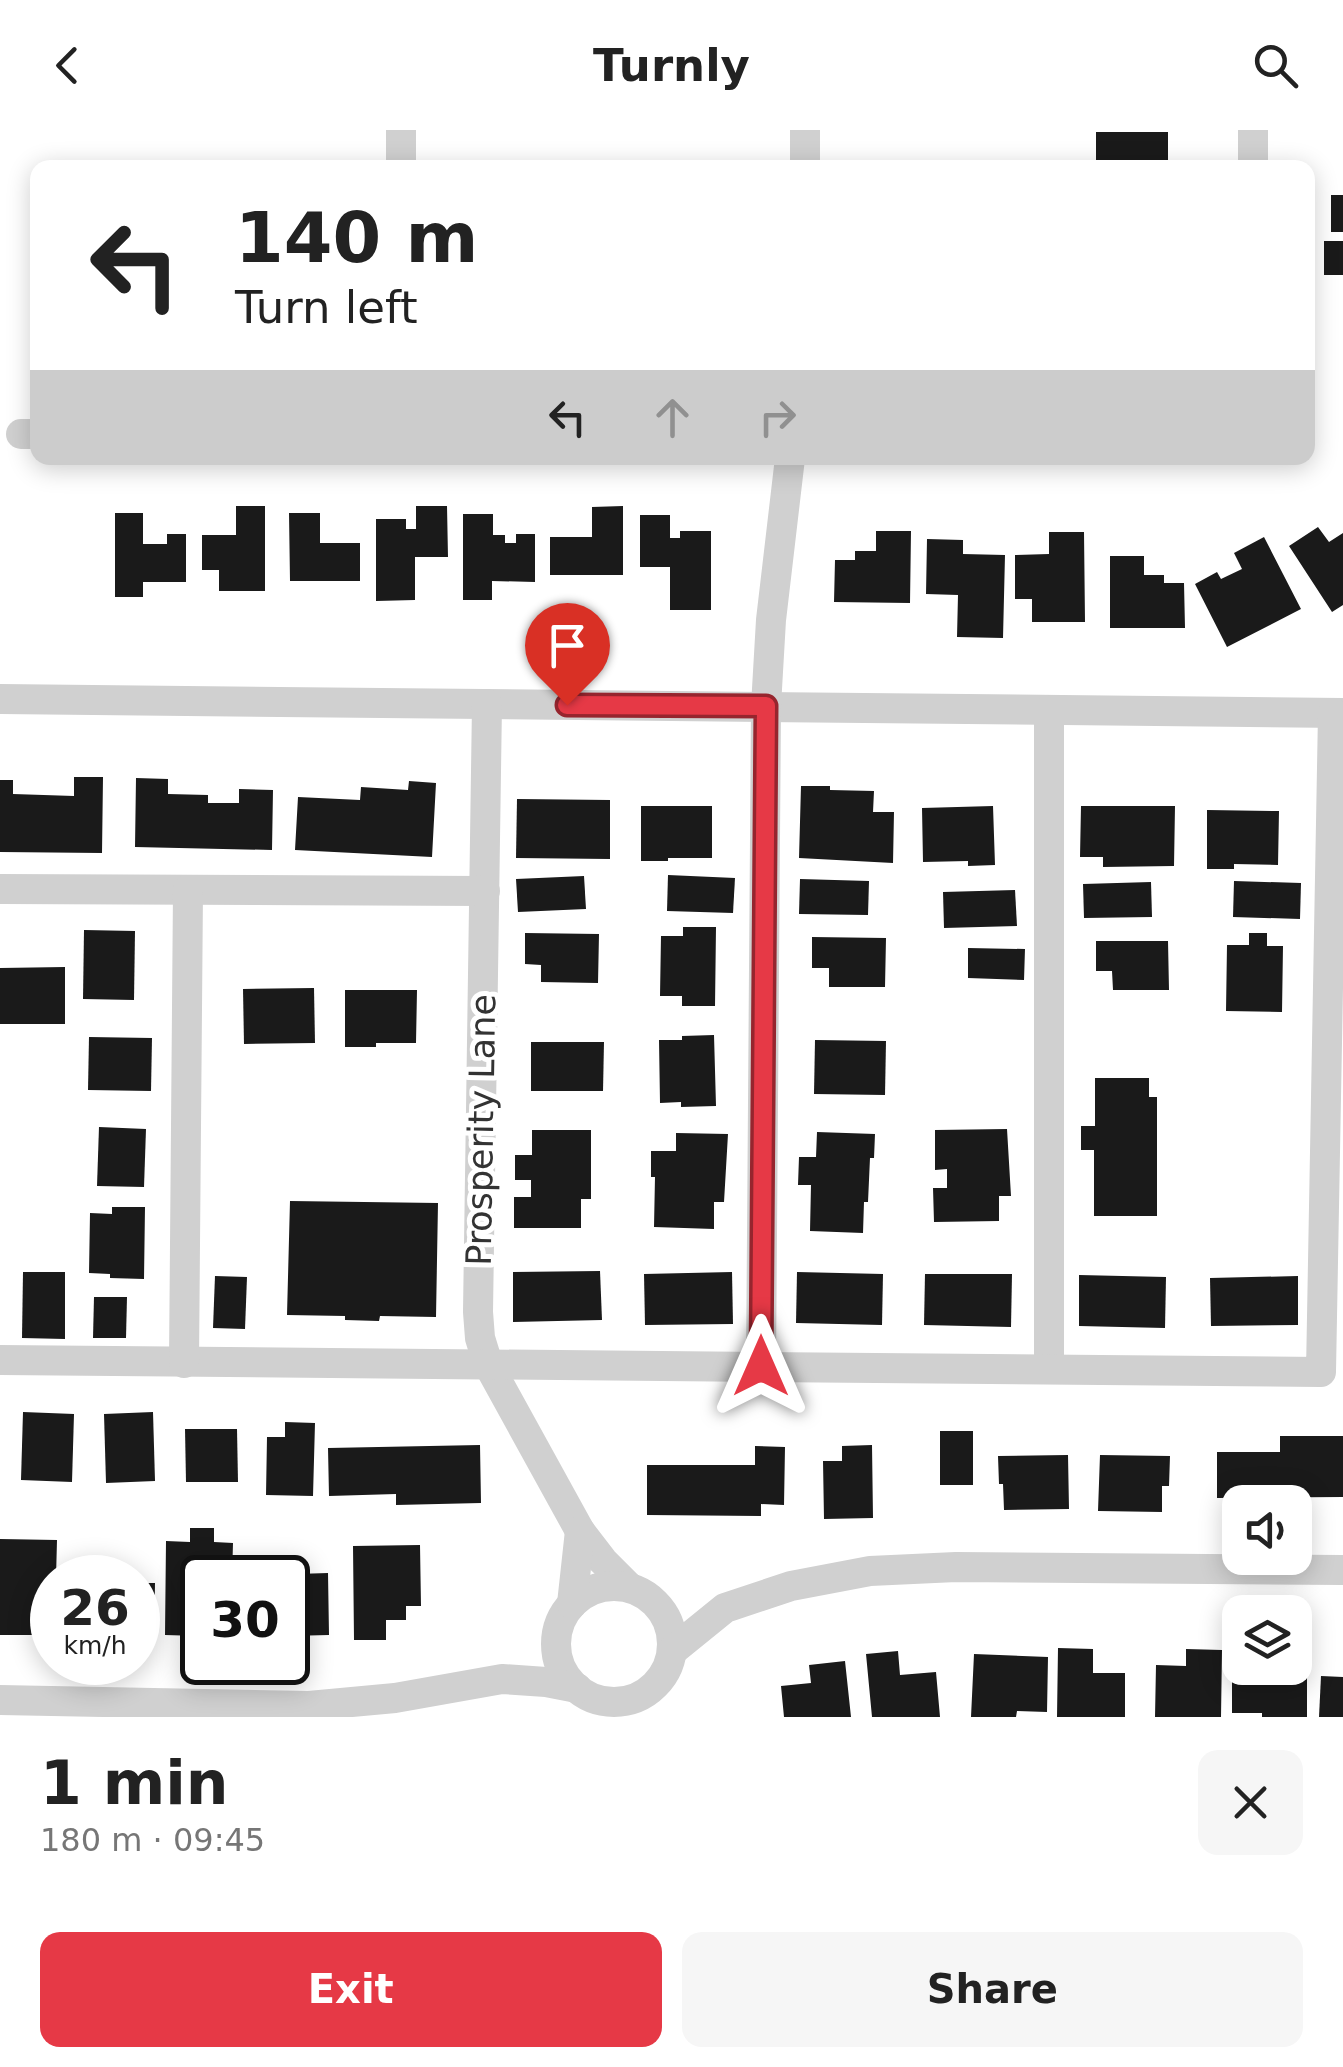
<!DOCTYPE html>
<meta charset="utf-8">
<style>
body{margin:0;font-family:"DejaVu Sans",sans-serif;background:#f6f6f6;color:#222;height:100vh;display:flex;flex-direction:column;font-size:38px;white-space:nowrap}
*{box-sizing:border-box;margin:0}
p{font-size:32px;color:#767676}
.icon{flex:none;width:55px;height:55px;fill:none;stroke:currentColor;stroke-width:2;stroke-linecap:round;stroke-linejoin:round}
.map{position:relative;height:1587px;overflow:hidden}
.drawer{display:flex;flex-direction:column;background:#fff;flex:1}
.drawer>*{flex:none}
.top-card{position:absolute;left:30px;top:30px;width:1285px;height:305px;border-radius:20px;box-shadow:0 5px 25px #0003;background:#fff;color:#222;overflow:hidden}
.fabs{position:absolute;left:1222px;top:1355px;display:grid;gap:20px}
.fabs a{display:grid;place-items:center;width:90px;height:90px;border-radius:20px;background:#fff;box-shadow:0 5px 25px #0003;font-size:50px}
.speed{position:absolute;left:30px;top:1425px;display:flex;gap:20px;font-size:50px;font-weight:700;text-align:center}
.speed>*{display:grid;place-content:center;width:130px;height:130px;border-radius:50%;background:#fff;box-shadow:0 5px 25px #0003;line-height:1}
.speed small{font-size:25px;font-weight:400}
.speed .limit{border:5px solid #111;border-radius:15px;background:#fff;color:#111}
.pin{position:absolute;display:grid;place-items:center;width:85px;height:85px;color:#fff;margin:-102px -42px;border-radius:50% 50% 50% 0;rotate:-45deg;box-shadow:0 0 10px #0007}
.pin .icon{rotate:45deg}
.me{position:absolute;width:110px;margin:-55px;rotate:0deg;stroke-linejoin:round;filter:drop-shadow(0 0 8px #0008)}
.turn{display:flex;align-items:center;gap:35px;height:210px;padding:0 40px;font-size:45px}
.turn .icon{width:130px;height:130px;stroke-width:2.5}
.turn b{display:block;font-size:70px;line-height:85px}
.lanes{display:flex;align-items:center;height:95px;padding:0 40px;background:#0003;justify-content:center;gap:50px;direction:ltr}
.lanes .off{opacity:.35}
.round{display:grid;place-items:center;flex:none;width:105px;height:105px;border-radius:20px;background:#f6f6f6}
.summary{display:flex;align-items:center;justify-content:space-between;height:170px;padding:0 40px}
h1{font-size:60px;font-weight:700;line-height:75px}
.action{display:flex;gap:20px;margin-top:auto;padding:20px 40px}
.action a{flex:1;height:115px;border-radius:20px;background:#e63946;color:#fff;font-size:40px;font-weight:700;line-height:115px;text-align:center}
.action a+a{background:#f6f6f6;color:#222}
header{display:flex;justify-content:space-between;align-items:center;height:130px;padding:0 40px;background:#fff;font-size:45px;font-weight:700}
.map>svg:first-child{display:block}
</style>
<header><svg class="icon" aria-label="back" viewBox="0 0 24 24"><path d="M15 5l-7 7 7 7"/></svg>Turnly<svg class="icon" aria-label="search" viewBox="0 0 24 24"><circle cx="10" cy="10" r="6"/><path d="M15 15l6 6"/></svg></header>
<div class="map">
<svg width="1343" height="1587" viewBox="0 0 1343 1587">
<rect width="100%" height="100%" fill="#fff"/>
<g fill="#1a1a1a">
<polygon points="1096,2 1168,2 1168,37 1096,38"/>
<rect x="1331" y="65" width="12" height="37"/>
<rect x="1324" y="111" width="19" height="34"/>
<polygon points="236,376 265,376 265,461 219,461 219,440 202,440 202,405 236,405"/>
<polygon points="416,376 447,376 448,427 415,427 415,470 376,471 376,389 406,389 406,399 416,399"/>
<polygon points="623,376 623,445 550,445 550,407 592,407 592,377"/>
<polygon points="115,383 143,383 143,414 167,414 167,404 186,404 186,452 143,452 143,467 115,467"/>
<polygon points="289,383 320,383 320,413 360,413 360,451 290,451"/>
<polygon points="463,384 493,384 493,405 505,405 505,413 516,413 516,404 535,404 535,452 492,451 492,470 463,470"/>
<polygon points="640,385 670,385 670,408 680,408 680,401 711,401 711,480 670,480 670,437 640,437"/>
<polygon points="1318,397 1329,412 1343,403 1343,475 1332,482 1289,416"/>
<polygon points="876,401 911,401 910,473 834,472 835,430 855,430 855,421 876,421"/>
<polygon points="1049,402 1084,402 1085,492 1032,492 1032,469 1015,469 1015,425 1049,424"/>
<polygon points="1264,407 1301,479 1227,517 1195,454 1217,442 1221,449 1242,439 1234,423"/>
<polygon points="927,409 963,410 963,424 1005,425 1003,508 957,507 958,465 926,464"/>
<polygon points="1110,426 1144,426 1144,445 1164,445 1164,453 1184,453 1185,498 1110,498"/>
<polygon points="74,647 103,647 102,723 0,722 0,650 13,650 13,664 74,666"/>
<polygon points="136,648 168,649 168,664 208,665 208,673 239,673 239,659 273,660 272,720 135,717"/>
<polygon points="409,651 436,653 432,727 295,720 298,667 360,670 361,657 408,660"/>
<polygon points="801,656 830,656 830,660 874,661 873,682 894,682 893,733 799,728"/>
<polygon points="517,669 610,670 610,729 516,728"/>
<polygon points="641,676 712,676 712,728 668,728 668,731 641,731"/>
<polygon points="993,676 995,735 968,736 968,731 923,732 922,678"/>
<polygon points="1081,676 1175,676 1174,736 1103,737 1103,727 1080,727"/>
<polygon points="1207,680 1279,681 1278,735 1234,734 1234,739 1207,739"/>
<polygon points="668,745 735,748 733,783 667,781"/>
<polygon points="584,746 586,779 518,782 516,749"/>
<polygon points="800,749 869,751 868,785 799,784"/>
<polygon points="1234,751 1301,753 1300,789 1233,787"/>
<polygon points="1151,752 1152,787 1084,788 1083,754"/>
<polygon points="1015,760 1017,796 944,798 943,762"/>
<polygon points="683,797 716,797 715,876 682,876 682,866 660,866 661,806 683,806"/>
<polygon points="84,800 135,801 134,870 83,869"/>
<polygon points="525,803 599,804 598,853 541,852 541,835 525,834"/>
<polygon points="1249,803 1267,803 1267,816 1283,816 1282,882 1226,881 1227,815 1249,815"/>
<polygon points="812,807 886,808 885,857 829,857 829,838 812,838"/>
<polygon points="1096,811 1168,811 1169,860 1113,860 1112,841 1096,841"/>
<polygon points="968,818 1025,819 1024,850 968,848"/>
<polygon points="65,837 65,894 0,894 0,838"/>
<polygon points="314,858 315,913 244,914 243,859"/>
<polygon points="345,860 417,860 416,913 376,913 376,917 345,917"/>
<polygon points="714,905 716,976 681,977 681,972 660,973 659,910 682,910 682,906"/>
<polygon points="89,907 152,908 151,961 88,960"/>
<polygon points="815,910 886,911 885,965 814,964"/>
<polygon points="531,912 604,912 603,961 531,961"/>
<polygon points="1095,948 1149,948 1149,967 1157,967 1157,1086 1094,1086 1094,1020 1081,1020 1081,996 1095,996"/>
<polygon points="99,997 146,999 144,1057 97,1056"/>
<polygon points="1007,999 1011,1066 999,1066 999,1091 934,1092 933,1058 947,1058 947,1039 935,1040 935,1000"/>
<polygon points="532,1000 591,1000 591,1069 581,1069 581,1098 514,1098 514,1067 531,1067 531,1050 515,1050 515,1025 532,1025"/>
<polygon points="817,1002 875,1004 874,1028 870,1028 868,1072 864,1072 863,1103 810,1101 811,1055 798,1055 799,1027 816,1027"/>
<polygon points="676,1003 728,1004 724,1072 714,1072 714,1099 654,1097 655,1047 651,1047 651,1021 676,1021"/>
<polygon points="290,1071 438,1073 436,1187 380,1186 379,1191 345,1190 345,1186 287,1185"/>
<polygon points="112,1077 145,1077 144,1149 110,1148 110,1144 89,1143 90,1083 112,1084"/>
<polygon points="600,1141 602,1190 513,1192 513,1142"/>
<polygon points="23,1142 65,1142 65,1209 22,1208"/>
<polygon points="732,1142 733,1194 645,1195 644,1144"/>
<polygon points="797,1142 883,1144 882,1195 796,1193"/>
<polygon points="925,1144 1012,1144 1011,1197 924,1195"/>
<polygon points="1079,1145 1166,1147 1165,1198 1079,1196"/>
<polygon points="215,1146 247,1147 245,1199 213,1198"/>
<polygon points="1298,1146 1298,1195 1211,1196 1210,1148"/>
<polygon points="94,1167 127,1167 126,1208 93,1208"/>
<polygon points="23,1282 74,1284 72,1352 21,1350"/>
<polygon points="153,1282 155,1351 106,1353 104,1284"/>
<polygon points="285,1292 315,1293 313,1366 266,1365 267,1307 285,1307"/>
<polygon points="185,1299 237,1299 238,1352 186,1352"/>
<rect x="940" y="1301" width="33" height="54"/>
<polygon points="1280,1306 1343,1306 1343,1367 1217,1368 1217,1322 1280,1322"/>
<polygon points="480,1315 481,1373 396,1375 396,1364 329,1366 328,1318"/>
<polygon points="872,1315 873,1388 824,1389 823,1331 842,1331 842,1316"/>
<polygon points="755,1316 785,1317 784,1375 761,1374 761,1386 647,1385 647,1335 755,1335"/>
<polygon points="1068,1325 1069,1379 1004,1380 1003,1354 999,1354 998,1326"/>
<polygon points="1100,1325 1170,1326 1169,1356 1162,1356 1162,1382 1098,1381"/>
<polygon points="190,1398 214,1398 214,1412 233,1413 232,1448 202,1448 202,1489 199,1489 199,1506 165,1505 166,1411 190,1412"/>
<polygon points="0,1409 57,1410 56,1448 52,1448 52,1489 32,1489 32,1505 0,1505"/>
<polygon points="420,1415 421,1476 406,1476 406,1490 386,1490 386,1510 354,1510 353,1416"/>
<polygon points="297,1432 297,1444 328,1443 329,1505 288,1506 288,1448 253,1448 253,1433"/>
<rect x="80" y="1439" width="44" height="9"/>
<polygon points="138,1453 155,1453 154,1512 138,1512"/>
<polygon points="1058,1518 1093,1519 1093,1543 1125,1543 1125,1587 1057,1587"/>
<polygon points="1186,1519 1222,1520 1221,1587 1155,1587 1156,1535 1186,1536"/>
<polygon points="898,1521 900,1545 936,1542 940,1587 872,1587 866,1524"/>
<polygon points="974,1524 1048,1527 1047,1582 1017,1581 1016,1587 971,1587"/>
<polygon points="1232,1527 1240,1527 1240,1538 1295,1538 1295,1528 1307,1528 1307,1587 1262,1587 1262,1583 1232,1583"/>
<polygon points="845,1531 851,1587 784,1587 781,1556 811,1553 809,1535"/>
<polygon points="1321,1546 1343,1547 1343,1587 1319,1587"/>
</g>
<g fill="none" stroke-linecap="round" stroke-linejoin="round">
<g stroke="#d0d0d0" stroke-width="30">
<polyline points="401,38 401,0"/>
<polyline points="805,38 805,0"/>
<polyline points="1253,38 1253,0"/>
<polyline points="21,304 38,304"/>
<polyline points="0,569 1343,583"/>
<polyline points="487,574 478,1182 480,1208 488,1234 580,1401 603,1431 630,1458"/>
<polyline points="1049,580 1049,1239"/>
<polyline points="0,759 485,761"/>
<polyline points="0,1230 1321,1242 1333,583"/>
<polyline points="184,1233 188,760"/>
<polyline points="761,1236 766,576 771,490 790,328"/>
<circle cx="614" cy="1514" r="58"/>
<polyline points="572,1474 580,1401"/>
<polyline points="672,1521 725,1478 791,1456 870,1441 956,1437 1343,1440"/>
<polyline points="0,1570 309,1576 395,1568 502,1549 546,1552 577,1558"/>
</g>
</g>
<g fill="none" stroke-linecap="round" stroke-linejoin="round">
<g stroke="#96252e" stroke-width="25">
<polyline id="route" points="567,575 766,576 761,1236"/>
</g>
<use href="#route" stroke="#e63946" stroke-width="18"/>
</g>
<g text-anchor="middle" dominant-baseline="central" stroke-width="10" stroke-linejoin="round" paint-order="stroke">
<g font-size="35" fill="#333" stroke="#fff">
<text transform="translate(481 1000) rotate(-89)">Prosperity Lane</text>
</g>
</g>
</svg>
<div class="fabs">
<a><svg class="icon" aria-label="sound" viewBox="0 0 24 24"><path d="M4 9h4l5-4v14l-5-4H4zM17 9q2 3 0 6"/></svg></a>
<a><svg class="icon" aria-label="layers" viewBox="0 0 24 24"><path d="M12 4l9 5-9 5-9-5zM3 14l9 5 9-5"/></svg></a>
</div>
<div class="speed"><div>26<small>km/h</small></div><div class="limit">30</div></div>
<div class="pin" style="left:567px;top:575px;background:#d93025"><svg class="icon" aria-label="arrive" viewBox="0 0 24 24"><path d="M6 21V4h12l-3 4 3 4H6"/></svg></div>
<svg class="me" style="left:761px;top:1236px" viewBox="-20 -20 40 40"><path d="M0-17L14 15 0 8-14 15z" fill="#e63946" stroke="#fff" stroke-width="4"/></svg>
<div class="top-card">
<div class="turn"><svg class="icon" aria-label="left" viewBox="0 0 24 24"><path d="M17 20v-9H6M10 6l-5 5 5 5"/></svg><div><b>140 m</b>Turn left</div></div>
<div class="lanes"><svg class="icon" aria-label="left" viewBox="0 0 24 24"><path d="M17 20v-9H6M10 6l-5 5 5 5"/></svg><svg class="icon off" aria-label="ahead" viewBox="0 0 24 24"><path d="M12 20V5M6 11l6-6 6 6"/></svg><svg class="icon off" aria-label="right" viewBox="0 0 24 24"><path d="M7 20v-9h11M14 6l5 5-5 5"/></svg></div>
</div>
</div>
<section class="drawer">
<div class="summary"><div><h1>1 min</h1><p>180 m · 09:45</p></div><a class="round"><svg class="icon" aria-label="close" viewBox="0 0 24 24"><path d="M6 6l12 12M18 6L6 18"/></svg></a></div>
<div class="action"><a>Exit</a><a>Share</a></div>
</section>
